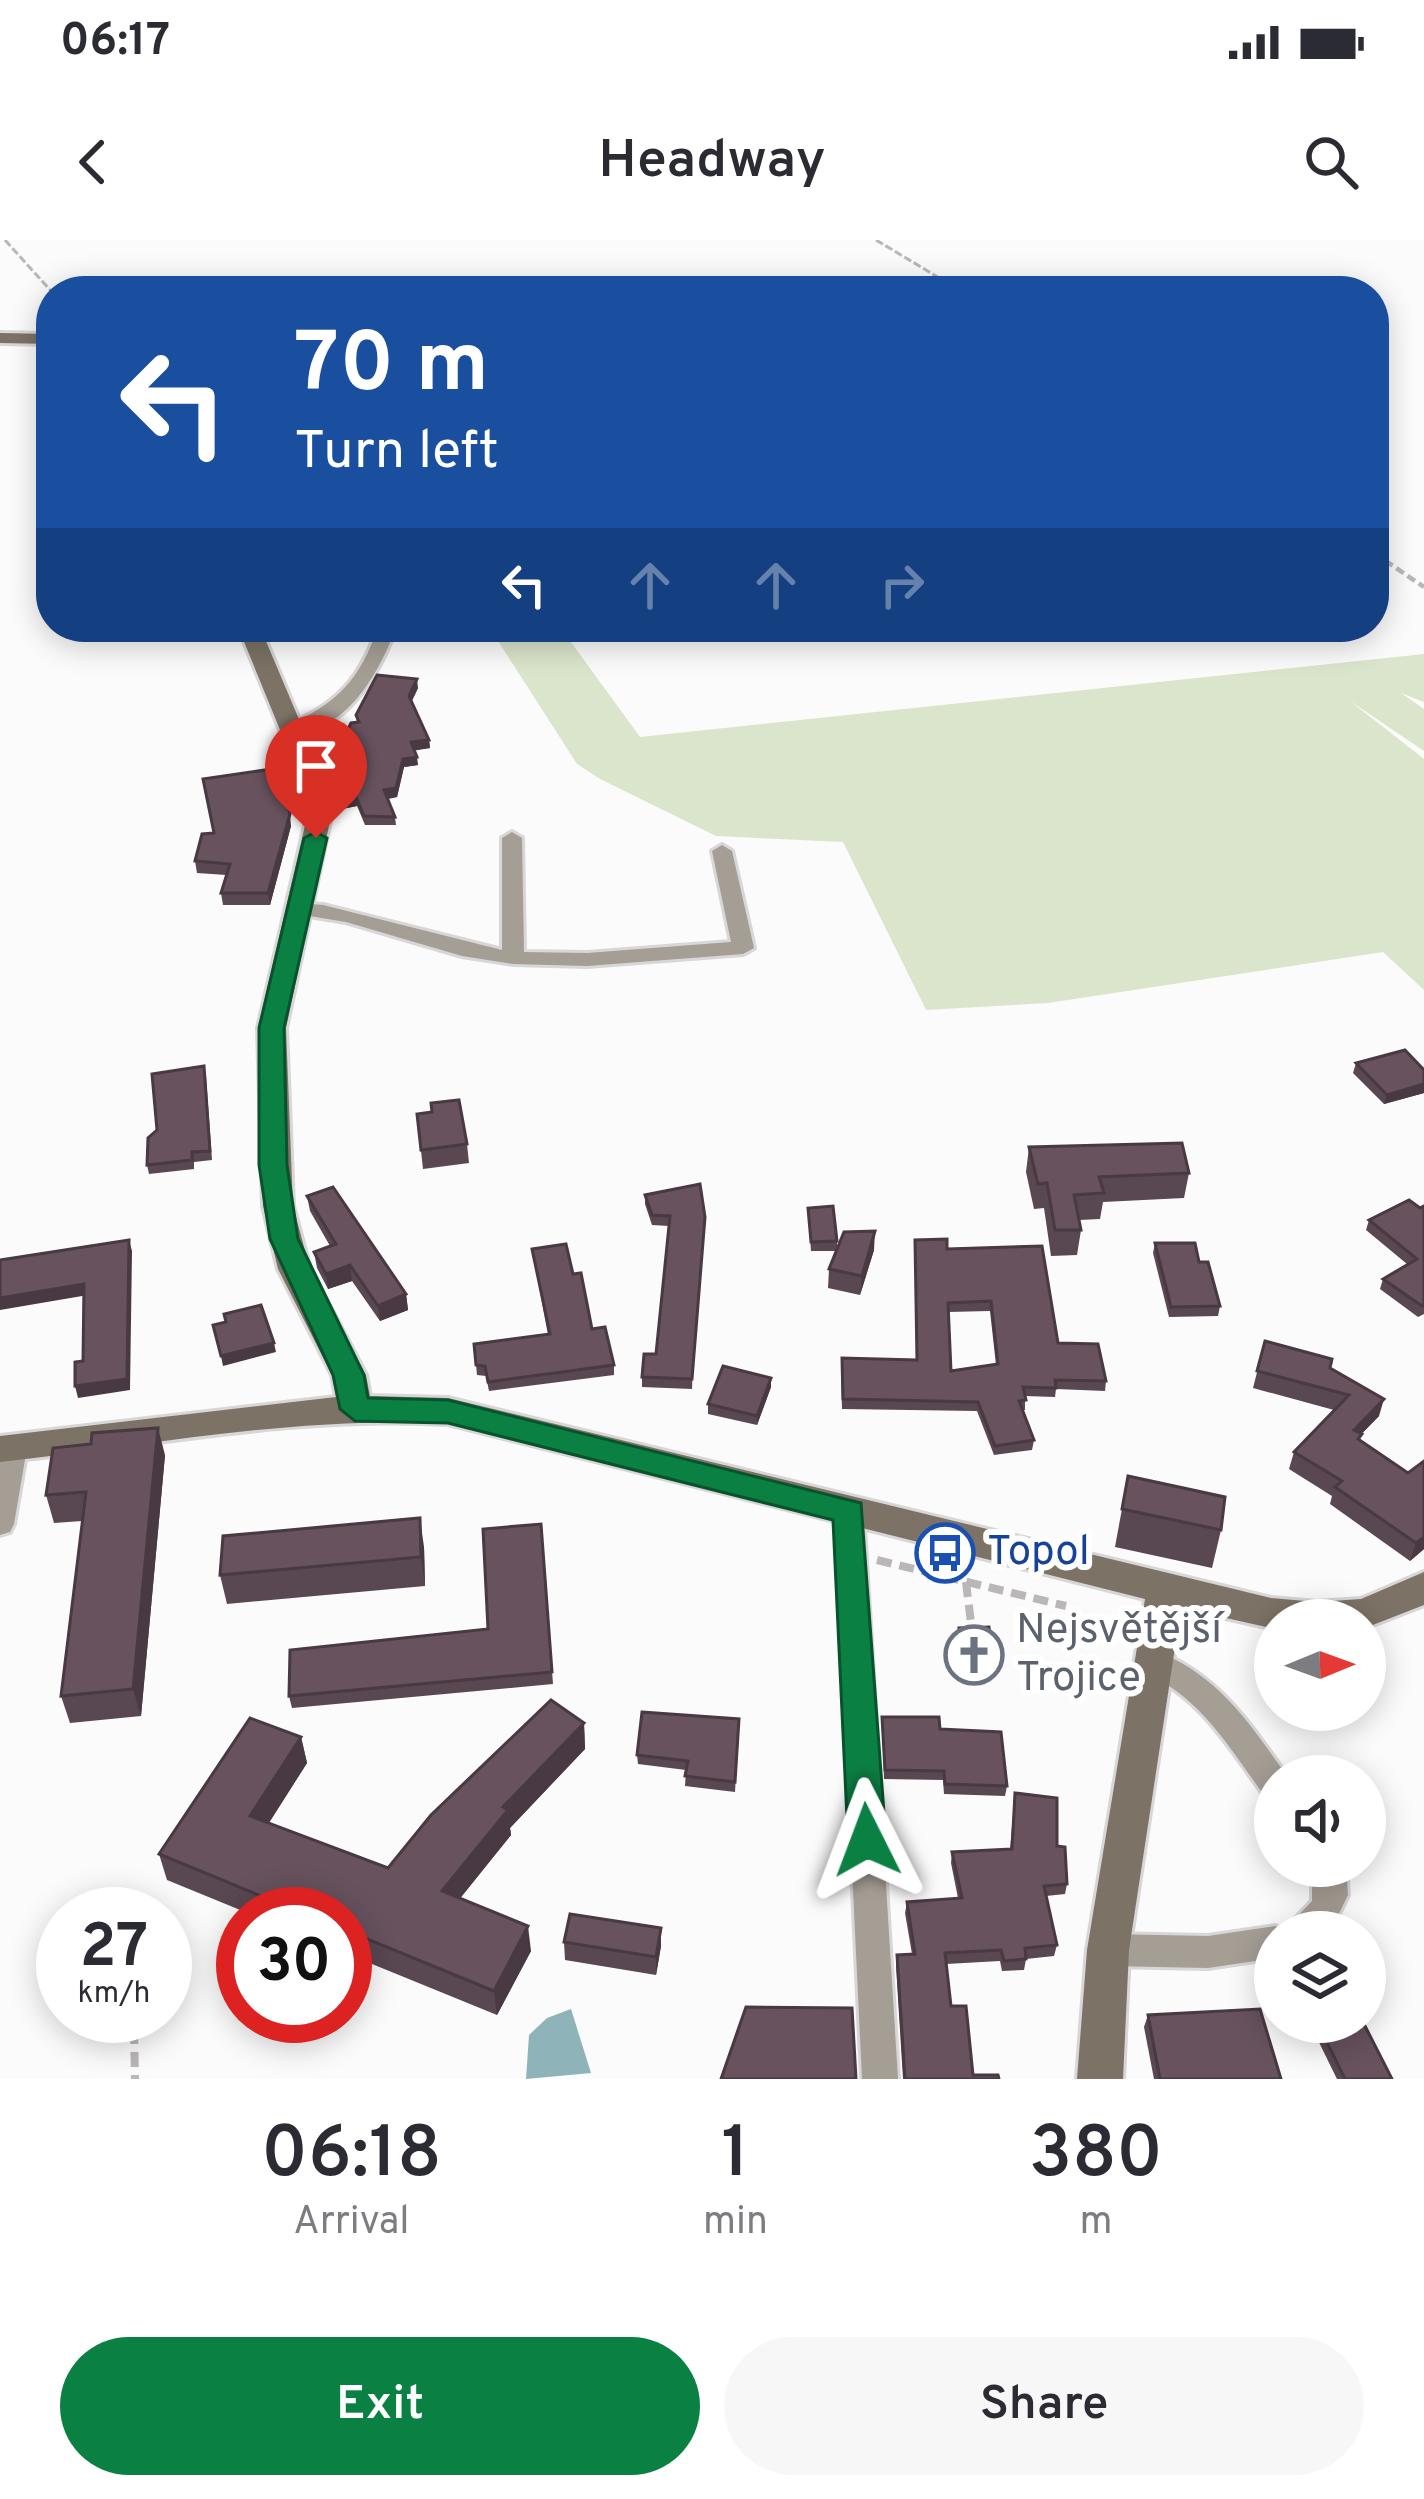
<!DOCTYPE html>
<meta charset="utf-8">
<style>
body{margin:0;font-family:Overpass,sans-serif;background:#f7f7f7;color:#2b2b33;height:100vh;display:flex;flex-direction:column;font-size:45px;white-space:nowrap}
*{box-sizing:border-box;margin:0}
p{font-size:39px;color:#7c7c81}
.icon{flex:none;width:66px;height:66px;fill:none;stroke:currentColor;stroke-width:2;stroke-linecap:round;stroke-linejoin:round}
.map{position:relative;height:1839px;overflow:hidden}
.drawer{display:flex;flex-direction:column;background:#fff;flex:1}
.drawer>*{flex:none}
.guide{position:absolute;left:36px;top:36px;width:1353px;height:366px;border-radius:48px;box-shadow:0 6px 30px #0003;background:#1a4fa0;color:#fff;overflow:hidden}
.needle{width:78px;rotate:89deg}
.fabs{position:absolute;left:1254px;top:1359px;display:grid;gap:24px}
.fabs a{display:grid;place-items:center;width:132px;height:132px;border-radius:50%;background:#fff;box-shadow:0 6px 30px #0003;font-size:60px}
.speed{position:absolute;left:36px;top:1647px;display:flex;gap:24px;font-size:60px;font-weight:700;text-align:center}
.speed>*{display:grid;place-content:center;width:156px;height:156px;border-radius:50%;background:#fff;box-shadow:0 6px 30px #0003;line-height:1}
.speed small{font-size:30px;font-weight:400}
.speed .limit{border:18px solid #d22;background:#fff;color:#111}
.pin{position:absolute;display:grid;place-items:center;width:102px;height:102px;color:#fff;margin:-123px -51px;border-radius:50% 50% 50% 0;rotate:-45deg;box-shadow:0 0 12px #0007}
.pin .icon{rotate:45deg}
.me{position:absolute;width:132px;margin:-66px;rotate:357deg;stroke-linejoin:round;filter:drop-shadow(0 0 9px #0008)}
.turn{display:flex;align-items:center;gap:42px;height:252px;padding:0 60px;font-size:54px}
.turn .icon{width:156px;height:156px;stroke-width:2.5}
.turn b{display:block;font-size:84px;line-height:102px}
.lanes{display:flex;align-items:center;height:114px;padding:0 60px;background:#0003;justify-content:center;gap:60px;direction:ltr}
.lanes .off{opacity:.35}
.eta{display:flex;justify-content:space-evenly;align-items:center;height:204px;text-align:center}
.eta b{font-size:72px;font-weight:600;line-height:84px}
.primary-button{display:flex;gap:24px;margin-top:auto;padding:24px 60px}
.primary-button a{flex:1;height:138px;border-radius:72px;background:#0b8043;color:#fff;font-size:48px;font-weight:600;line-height:138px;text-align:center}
.primary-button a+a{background:#f7f7f7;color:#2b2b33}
.status{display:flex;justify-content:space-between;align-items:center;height:84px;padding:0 60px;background:#fff;direction:ltr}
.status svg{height:33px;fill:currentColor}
header{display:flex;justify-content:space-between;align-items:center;height:156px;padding:0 60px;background:#fff;font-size:54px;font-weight:600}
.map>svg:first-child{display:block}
</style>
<div class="status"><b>06:17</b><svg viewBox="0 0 49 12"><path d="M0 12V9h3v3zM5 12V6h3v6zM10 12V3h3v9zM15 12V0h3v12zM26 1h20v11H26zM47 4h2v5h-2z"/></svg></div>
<header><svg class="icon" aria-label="back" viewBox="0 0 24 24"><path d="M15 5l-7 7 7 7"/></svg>Headway<svg class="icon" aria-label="search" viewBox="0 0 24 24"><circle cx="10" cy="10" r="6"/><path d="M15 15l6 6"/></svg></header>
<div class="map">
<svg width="1424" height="1839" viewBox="0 0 1424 1839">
<rect width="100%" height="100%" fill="#fbfbfb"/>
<polygon fill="#dae5cb" points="489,387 560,387 640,497 1424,414 1424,462 1401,453 1424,469 1424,511 1350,461 1424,519 1424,750 1383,712 1048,763 926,770 843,602 716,596 600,539 577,524"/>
<polygon fill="#8eb4ba" points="571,1769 591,1833 526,1839 529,1795 547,1778"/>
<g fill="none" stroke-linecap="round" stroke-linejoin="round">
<g stroke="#d8d6d6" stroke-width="6">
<g id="street">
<path d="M378,387H396C380,433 343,498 286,493V485C336,466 361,438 378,387Z"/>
<polygon points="512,592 522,598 524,712 587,713 731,702 712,611 722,605 732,611 754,708 743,714 587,726 513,724 462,716 346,682 291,673 288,669 298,663 323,665 502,710 502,598"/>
<polygon points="13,1197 23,1201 27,1208 14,1284 10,1292 0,1295 0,1206 3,1201"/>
<polygon points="849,1261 859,1264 863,1272 898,1839 862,1839 835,1272 839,1264"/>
<path d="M1151,1409C1216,1432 1249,1482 1287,1536H1275V1559L1264,1555C1228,1506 1199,1454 1140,1431L1136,1422L1140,1413Z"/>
<polygon points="1312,1626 1346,1626 1348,1655 1330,1692 1288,1692 1293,1681 1312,1661"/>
<polygon points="1275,1686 1288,1692 1275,1692 1275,1718 1208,1728 1108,1726 1096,1721 1091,1710 1096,1699 1108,1694 1208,1696"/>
</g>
</g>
<g stroke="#d8d6d6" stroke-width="6">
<g id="secondary">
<polygon points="0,93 51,94 51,104 0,103"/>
<path d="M238,387H260L320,529L330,581L286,788L293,966L310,1029L366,1135L370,1156L448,1158L1271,1358L1317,1362L1361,1359L1424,1332V1365L1365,1388V1380H1275V1389L1181,1368L1129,1710L1123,1839H1077L1087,1710L1145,1359L448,1184C297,1175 150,1206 0,1222V1196L336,1157L332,1135L278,1029L263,966L258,788L306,581L296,529Z"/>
</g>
</g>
<g stroke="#bbb7b6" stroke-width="3" stroke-dasharray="8 3" stroke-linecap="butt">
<polyline points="5,0 51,51"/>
<polyline points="876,0 961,51"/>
<polyline points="933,51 973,43"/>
</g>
<polyline stroke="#bbb7b6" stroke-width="4.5" stroke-dasharray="9 4.5" stroke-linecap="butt" points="1374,313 1424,347"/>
<g stroke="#bbb7b6" stroke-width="8" stroke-dasharray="15 8" stroke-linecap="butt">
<polyline points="877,1320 1066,1366"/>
<polyline points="966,1342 972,1391"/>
<polyline points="134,1789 135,1839"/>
</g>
<use href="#street" fill="#a59e95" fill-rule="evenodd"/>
<use href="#secondary" fill="#7c7265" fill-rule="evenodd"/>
</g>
<g fill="#594751" fill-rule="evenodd">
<polygon points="418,448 412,461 429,500 430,508 414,510 418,525 404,527 397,557 388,559 395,577 396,585 365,585 357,566 342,569 318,498 316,489 344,496 357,483 356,475"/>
<polygon points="291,586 270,665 223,665 221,653 226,635 197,633 195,621"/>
<polygon points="1356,823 1424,830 1424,853 1384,864 1353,833"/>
<polygon points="206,836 212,920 194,922 194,929 149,934 147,925"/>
<polygon points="432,872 467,904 469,923 423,929 417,874"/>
<polygon points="1029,907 1189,933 1184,958 1103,962 1100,979 1079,980 1081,990 1077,1015 1051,1016 1044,968 1034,969 1026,932"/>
<polygon points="700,944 692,1149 642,1147 642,1137 656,1114 669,986 652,985 645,964 645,955"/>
<polygon points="307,956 406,1054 408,1070 380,1081 352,1041 328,1049 317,1028 314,1012 330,1006 310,971"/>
<polygon points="1424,966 1424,1074 1418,1077 1380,1049 1383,1039 1407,1024 1366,990 1369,980"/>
<polygon points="808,968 837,1001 837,1009 874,1010 860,1055 828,1048 829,1029 836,1011 811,1011"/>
<path d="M915,1000L947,1009L1058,1103L1106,1141L1105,1151L1056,1149L1055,1157L1025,1156V1170H1023L1034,1200L1032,1210L994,1215L977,1171L842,1169L841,1128L916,1120ZM990,1071L996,1125L951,1131L948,1072Z"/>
<polygon points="1155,1003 1220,1066 1218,1076 1169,1077 1153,1013"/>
<polygon points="532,1009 573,1034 592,1089 614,1125 614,1135 489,1151 486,1136 477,1135 474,1104 548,1095"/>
<polygon points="1265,1101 1330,1128 1379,1176 1361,1194 1360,1200 1424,1309 1410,1321 1330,1264 1332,1256 1289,1229 1294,1212 1334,1170 1253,1148"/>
<polygon points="771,1138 771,1147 757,1185 708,1174 708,1164"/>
<polygon points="165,1215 141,1476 70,1483 61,1456 82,1281 54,1283 46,1255"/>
<polygon points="1128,1236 1221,1290 1212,1328 1115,1307"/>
<polygon points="541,1284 553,1444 292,1468 289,1456 488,1389"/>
<polygon points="424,1307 425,1346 227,1364 220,1335"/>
<polygon points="959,1388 993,1422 992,1432 984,1441 972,1441 961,1432 958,1398"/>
<polygon points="882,1477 940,1489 1007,1546 1005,1556 944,1554 943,1540 884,1539"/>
<polygon points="739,1479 735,1552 685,1546 686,1530 638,1524 637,1515"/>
<polygon points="584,1483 585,1509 510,1588 511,1595 460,1658 531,1711 497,1775 345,1713 345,1674 250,1674 167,1640 159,1614 301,1497 307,1523 269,1583 388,1628"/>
<polygon points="1015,1553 1057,1606 1067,1644 1065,1654 1046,1656 1057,1705 1054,1716 1026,1719 1024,1730 1002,1731 1000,1721 946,1724 951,1766 973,1835 999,1839 903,1839 896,1726 897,1715 912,1714 905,1673 907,1662 958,1658 951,1623 952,1612 1010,1609"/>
<polygon points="661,1688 661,1706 656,1735 565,1720 564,1702"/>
<polygon points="1148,1775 1281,1839 1154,1839 1144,1787"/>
<polygon points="1309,1782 1363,1782 1392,1839 1337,1839"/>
</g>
<g fill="#483942">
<polygon points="417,439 418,448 410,464 409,456"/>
<polygon points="429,500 430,508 412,511 411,502"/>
<polygon points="417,517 418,525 404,527 397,557 385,559 384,550 403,519"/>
<polygon points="356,557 357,566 342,569 341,560"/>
<polygon points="290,574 291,586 270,665 268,653"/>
<polygon points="1424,844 1424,853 1384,864 1387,855"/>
<polygon points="875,991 874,1010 860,1055 862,1036"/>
<polygon points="129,1000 132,1011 130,1150 78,1158 75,1146"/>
<polygon points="350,1025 352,1041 328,1049 326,1034"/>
<polygon points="84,1044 88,1055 0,1070 0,1058"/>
<polygon points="406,1054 408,1070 380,1081 378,1066"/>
<polygon points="274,1103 276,1112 223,1126 221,1116"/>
<polygon points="771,1138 771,1147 757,1185 757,1176"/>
<polygon points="1384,1159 1379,1176 1349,1207 1354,1190"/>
<polygon points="158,1188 165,1215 141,1476 133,1449"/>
<polygon points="420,1278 424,1307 425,1346 421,1317"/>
<polygon points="1424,1297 1424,1309 1410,1321 1416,1303"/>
<polygon points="993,1422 992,1432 984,1441 985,1431"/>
<polygon points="584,1483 585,1509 510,1588 511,1595 446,1676 442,1651 503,1567"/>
<polygon points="301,1497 307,1523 257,1601 250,1576"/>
<polygon points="528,1686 531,1711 497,1775 494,1751"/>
<polygon points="661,1688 661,1706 656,1735 656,1717"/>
</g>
<g fill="#67525e" stroke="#483942" stroke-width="3" fill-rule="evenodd">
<polygon points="377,435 417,439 409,456 429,500 411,502 417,517 403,519 396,548 384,550 395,577 364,576 356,557 341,560 316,489 343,485 344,497 351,483 359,482 356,475"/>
<polygon points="279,528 290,574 268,653 221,653 230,624 195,621 202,594 214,593 203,539"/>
<polygon points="1405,810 1424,830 1424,844 1387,855 1356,823"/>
<polygon points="204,826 210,911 192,912 192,920 147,925 148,898 157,890 152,834"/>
<polygon points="459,860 467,904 421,910 417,874 432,872 431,863"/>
<polygon points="1182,903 1189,933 1099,937 1104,953 1074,955 1081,990 1055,990 1047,943 1038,944 1029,907"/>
<polygon points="700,944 705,977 692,1139 642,1137 644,1114 656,1114 670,976 652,975 645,955"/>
<polygon points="333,947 406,1054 378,1066 350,1025 326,1034 314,1012 336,1004 307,956"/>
<polygon points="1409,960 1420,968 1424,966 1424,1065 1422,1066 1383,1039 1417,1019 1369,980"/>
<polygon points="833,966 837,1001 811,1002 808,968"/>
<polygon points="875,991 862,1036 829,1029 844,992"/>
<path d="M947,999V1009L1042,1006L1058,1103L1098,1104L1106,1141L1055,1140L1056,1148L1023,1147L1026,1160L1019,1161L1034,1200L995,1206L978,1162L843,1159L842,1118L917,1120L915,1000ZM991,1061L998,1124L951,1131L948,1063Z"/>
<polygon points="129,1000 127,1139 75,1146 75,1122 83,1121 84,1044 0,1058 0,1020"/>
<polygon points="1155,1003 1195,1003 1199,1022 1208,1022 1220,1066 1171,1067"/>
<polygon points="566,1004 573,1034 581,1033 592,1089 605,1087 614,1125 488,1142 485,1126 476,1125 474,1104 550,1094 532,1009"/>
<polygon points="261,1065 274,1103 221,1116 213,1085 226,1082 224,1074"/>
<polygon points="1265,1101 1332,1119 1330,1128 1384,1159 1354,1190 1362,1194 1358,1199 1408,1233 1424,1221 1424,1297 1416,1303 1335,1247 1342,1241 1294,1212 1349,1155 1257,1131"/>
<polygon points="723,1126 771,1138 757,1176 708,1164"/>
<polygon points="158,1188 133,1449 61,1456 86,1252 46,1255 53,1208 91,1204 92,1193"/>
<polygon points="1128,1236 1225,1257 1221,1290 1122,1269"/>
<polygon points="420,1278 421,1317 220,1335 223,1296"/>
<polygon points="541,1284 552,1432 289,1456 290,1410 488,1389 483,1289"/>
<polygon points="989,1387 993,1422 985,1431 973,1431 962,1422 959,1388"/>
<polygon points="551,1460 584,1483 503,1567 508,1570 442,1651 528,1686 494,1751 345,1690 345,1674 305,1674 159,1614 250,1478 301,1497 250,1576 388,1628 431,1575"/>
<polygon points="642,1472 739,1479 735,1542 685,1536 688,1521 637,1515"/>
<polygon points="882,1477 939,1477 940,1489 1001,1492 1007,1546 945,1544 944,1531 885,1530"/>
<polygon points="1015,1553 1057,1558 1057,1606 1065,1607 1067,1644 1044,1646 1057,1705 1025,1708 1026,1719 1004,1721 1001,1710 945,1713 951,1766 966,1766 973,1835 998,1835 999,1839 905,1839 897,1715 915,1714 907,1662 962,1658 952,1612 1012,1609"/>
<polygon points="570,1674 661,1688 656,1717 564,1702"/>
<polygon points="746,1767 852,1768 856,1839 721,1839"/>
<polygon points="1260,1769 1281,1839 1160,1839 1148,1775"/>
<polygon points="1317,1782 1363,1782 1392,1839 1345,1839"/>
</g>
<polygon fill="#0b8043" stroke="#07532c" stroke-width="3" points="316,592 327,598 284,788 287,925 298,999 364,1135 368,1158 448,1160 861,1263 886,1600 880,1612 867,1617 854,1612 848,1600 833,1280 448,1183 355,1181 340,1169 333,1135 270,999 259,925 259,788 304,598"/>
<defs>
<g id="bus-ring" transform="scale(3)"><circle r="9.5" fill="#fff" stroke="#1a4fb4" stroke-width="1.5"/><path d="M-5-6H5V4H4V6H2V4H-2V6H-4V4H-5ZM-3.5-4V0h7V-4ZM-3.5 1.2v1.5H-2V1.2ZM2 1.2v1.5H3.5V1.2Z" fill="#1a4fb4"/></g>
<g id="church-ring" transform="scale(3)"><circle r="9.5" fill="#fff" stroke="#6b7280" stroke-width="1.5"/><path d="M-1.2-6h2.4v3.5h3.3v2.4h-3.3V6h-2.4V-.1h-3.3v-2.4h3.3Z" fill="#6b7280"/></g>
</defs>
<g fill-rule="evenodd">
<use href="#bus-ring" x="945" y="1313"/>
<use href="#church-ring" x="974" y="1415"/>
</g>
<g text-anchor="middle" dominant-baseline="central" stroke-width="12" stroke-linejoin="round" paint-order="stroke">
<g font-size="42" fill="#164399" stroke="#fff" text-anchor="start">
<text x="987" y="1313">Topol</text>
</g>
<g font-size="42" fill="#5b616d" stroke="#fff" text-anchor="start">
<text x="1016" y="1391">Nejsvětější<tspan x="1016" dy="48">Trojice</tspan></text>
</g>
</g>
</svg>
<div class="fabs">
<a><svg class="needle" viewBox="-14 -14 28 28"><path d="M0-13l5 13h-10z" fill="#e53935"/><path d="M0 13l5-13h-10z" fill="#7c7c81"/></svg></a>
<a><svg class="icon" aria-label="sound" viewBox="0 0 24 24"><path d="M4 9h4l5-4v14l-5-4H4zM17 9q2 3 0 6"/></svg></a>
<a><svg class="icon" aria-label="layers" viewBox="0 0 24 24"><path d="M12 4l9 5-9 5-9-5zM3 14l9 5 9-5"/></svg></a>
</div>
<div class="speed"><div>27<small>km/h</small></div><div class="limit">30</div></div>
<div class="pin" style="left:316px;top:598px;background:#d93025"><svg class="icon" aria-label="arrive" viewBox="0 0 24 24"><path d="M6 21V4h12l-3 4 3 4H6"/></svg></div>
<svg class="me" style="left:867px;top:1600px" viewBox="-20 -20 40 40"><path d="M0-17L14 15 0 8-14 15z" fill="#0b8043" stroke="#fff" stroke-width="4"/></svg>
<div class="guide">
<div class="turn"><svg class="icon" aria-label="left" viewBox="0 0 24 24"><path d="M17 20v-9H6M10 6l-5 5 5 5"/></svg><div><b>70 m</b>Turn left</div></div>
<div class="lanes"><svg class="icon" aria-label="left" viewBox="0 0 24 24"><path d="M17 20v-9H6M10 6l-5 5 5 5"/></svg><svg class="icon off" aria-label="ahead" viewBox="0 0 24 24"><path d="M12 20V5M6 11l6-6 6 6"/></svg><svg class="icon off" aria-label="ahead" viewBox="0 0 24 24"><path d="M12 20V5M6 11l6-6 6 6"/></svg><svg class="icon off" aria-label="right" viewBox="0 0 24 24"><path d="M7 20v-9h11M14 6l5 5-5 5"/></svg></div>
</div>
</div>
<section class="drawer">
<div class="eta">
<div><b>06:18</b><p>Arrival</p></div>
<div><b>1</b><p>min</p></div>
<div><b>380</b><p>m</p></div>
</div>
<div class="primary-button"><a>Exit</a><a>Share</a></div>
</section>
